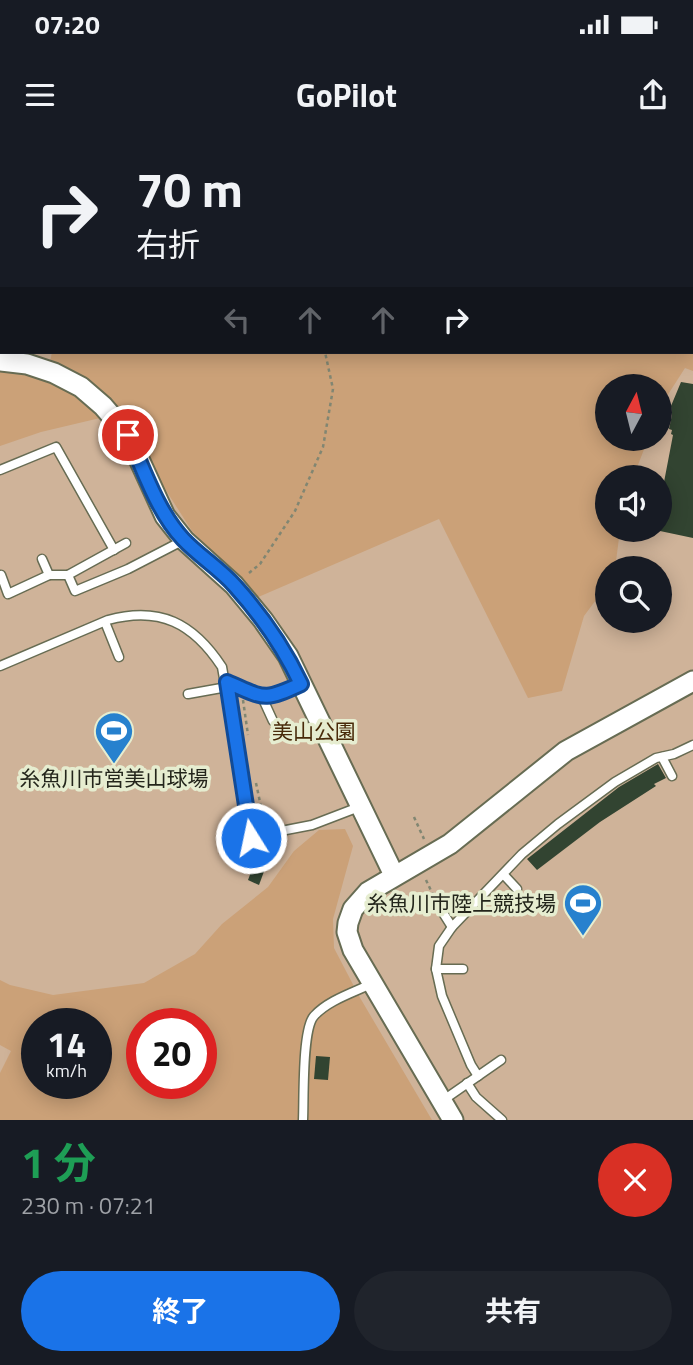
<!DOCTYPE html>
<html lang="ja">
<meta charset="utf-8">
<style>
body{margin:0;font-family:"Titillium Web","Noto Sans JP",sans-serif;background:#20242c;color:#f1f3f6;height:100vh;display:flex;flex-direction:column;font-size:26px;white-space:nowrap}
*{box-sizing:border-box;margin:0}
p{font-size:23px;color:#9ea1a6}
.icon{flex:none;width:38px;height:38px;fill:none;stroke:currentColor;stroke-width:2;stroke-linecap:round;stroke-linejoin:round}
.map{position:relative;height:980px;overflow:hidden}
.panel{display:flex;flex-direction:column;background:#171b24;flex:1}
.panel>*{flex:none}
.top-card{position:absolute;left:0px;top:0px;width:693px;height:214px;box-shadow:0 4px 18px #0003;background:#171b24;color:#f1f3f6;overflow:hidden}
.needle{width:46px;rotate:7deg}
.controls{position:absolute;left:595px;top:234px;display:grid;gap:14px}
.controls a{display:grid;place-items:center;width:77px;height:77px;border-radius:50%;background:#171b24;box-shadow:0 4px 18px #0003;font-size:35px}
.speed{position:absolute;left:21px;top:868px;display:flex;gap:14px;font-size:35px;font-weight:700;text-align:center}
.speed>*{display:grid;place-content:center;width:91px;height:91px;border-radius:50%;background:#171b24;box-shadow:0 4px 18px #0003;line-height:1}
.speed small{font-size:18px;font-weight:400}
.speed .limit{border:10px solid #d22;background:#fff;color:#111}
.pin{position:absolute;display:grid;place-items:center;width:60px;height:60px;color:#fff;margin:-30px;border:4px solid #fff;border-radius:50%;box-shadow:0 2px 7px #0007}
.me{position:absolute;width:77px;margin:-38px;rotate:350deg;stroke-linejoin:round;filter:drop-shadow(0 0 5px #0008)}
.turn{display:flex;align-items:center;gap:24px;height:147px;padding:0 21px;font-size:32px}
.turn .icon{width:91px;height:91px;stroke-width:2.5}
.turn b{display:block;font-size:49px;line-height:60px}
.lanes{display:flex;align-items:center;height:66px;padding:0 21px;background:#0003;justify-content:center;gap:35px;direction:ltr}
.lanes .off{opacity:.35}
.round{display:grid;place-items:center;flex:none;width:74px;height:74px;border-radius:37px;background:#20242c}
.head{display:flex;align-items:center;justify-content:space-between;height:119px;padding:0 21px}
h1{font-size:42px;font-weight:700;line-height:52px;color:#1e9e55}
.cta{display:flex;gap:14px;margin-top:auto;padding:14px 21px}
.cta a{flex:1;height:80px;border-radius:42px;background:#1a73e8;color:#fff;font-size:28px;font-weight:700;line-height:80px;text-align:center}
.cta a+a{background:#20242c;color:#f1f3f6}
.status{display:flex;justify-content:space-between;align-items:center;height:49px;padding:0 35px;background:#171b24;direction:ltr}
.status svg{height:19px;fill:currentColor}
header{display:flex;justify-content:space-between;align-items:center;height:91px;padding:0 21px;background:#171b24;font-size:32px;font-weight:700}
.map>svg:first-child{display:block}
</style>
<div class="status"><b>07:20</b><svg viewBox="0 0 49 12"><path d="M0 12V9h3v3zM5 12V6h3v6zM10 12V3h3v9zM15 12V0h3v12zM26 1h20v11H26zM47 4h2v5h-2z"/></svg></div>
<header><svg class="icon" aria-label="menu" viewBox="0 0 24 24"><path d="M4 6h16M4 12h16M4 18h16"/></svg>GoPilot<svg class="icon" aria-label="share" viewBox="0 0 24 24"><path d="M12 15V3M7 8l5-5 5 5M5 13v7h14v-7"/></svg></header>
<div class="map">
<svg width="693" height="980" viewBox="0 0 693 980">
<rect width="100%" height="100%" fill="#e6edd0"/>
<path fill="#cfb399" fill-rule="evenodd" d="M0,0H693V980H0ZM2,2H691V212H2ZM607,247H660V299H607ZM607,338H660V390H607ZM607,429H660V481H607ZM37,884H96V943H37ZM142,884H201V943H142Z"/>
<g fill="#cba178" fill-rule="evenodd">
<polygon points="0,0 295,0 2,2 0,43"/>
<polygon points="410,0 693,0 693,231 685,228 660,267 660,247 607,247 607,299 648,299 633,338 607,338 607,390 620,390 615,429 607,429 607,445 584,476 562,551 528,558 439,379 256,458 192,391 117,274 41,292 0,306 0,216 50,222 52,212 691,212 691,2"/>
<path d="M345,689L353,706L333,779L334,808L359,856L432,980H0V933L11,911L0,905V840L10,845L53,855L144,843L195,814L222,784L268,747L294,711L319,690ZM37,884H96V943H37ZM142,884H201V943H142Z"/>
</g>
<g fill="#324431">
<polygon points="681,242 693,244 693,398 660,391 660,363 673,295 671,294 672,290 669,289 672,275 671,266"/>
<polygon points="658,624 666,638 654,644 656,646 600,682 537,730 527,719 619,647"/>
<polygon points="269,718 259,745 248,740 255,721"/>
<polygon points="316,916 330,917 328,940 314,939"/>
</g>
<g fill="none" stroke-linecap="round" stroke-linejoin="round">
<g stroke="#676c53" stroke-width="11">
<g id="service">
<polyline points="0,330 56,307 114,410"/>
<polyline points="126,403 68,435 75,451 128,429 184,400"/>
<polyline points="42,419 49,435 68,435"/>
<polyline points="1,435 8,454 49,435"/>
<polyline points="105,482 119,517"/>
<path d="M0,526L108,480C160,466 193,483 222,527L252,698"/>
<path d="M227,542C265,557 262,562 301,544"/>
<polyline points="188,554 227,547"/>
<polyline points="262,557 273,581"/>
<polyline points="662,617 672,636"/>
<polyline points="224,702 312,685 359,667"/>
<polyline points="504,735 517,749"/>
<polyline points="440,768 452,787"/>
<polyline points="436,829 463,829"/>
<polyline points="478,936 471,925 442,856 436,829 439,806 452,787 522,714 558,684 615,642 656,618 674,614 693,605"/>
<polyline points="467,943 476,957 502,980"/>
<polyline points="442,961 501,920"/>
<path d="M303,980C304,959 302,889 314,876C328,860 355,852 373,843"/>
</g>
</g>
<g stroke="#676c53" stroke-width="19">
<polyline id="minor" points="0,162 2,161"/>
</g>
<g stroke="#676c53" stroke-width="23">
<g id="tertiary">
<polyline points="0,221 27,224 54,233 81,247 103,266 128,295 165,376 184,400 234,445 263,480 288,516 394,735"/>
<polyline points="453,980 353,810 347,792 348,783 353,769 368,752 450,704 566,611 693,541"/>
</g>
</g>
<g stroke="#818672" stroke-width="2.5" stroke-dasharray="3.5 3.5" stroke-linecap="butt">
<polyline points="281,0 281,2"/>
<polyline points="249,433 260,424 295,371 323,307 333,249 325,212"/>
<polyline points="243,560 248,595"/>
<polyline points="256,643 264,681"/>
<polyline points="414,677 424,699"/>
<polyline points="426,740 435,759"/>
</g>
<use href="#service" stroke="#fff" stroke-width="8"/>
<use href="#minor" stroke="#fff" stroke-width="16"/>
<use href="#tertiary" stroke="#fff" stroke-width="19"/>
</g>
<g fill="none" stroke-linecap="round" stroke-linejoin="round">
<g stroke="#114b97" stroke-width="18">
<path id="route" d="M128,295C144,330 157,371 183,399C199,416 220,429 235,446C262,476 284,508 301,544C262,562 265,558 227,542L251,698"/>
</g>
<use href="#route" stroke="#1a73e8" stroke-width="12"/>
</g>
<defs>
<g id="stadium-pin" transform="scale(2.0125)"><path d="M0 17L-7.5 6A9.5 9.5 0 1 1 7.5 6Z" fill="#2781ce" stroke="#e6edd0"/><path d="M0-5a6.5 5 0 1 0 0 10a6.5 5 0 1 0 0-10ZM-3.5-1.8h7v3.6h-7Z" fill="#fff"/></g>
</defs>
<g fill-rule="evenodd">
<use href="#stadium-pin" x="114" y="591"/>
<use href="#stadium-pin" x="583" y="763"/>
</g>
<g text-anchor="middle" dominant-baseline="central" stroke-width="7" stroke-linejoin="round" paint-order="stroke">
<g font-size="21" fill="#482a09" stroke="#e6edd0">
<text x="314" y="591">美山公園</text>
</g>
<g font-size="21" fill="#23251b" stroke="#e6edd0">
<text x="114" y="638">糸魚川市営美山球場</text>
<text x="556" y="763" text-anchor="end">糸魚川市陸上競技場</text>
</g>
</g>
</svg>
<div class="controls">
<a><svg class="needle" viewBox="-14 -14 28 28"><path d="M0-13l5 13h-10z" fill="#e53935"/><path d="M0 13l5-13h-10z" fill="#9ea1a6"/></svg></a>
<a><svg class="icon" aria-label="sound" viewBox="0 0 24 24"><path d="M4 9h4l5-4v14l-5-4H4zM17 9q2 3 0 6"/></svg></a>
<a><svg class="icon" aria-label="search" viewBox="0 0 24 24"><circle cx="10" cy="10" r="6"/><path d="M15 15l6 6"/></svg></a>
</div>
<div class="speed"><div>14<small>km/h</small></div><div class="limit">20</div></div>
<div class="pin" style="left:128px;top:295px;background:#d93025"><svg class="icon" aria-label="arrive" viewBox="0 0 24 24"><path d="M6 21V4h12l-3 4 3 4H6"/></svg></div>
<svg class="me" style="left:251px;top:698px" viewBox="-20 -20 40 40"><circle r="17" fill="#1a73e8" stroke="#fff" stroke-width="3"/><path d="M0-11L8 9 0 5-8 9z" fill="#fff"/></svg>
<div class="top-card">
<div class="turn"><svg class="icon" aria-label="right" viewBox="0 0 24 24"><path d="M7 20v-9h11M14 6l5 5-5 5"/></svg><div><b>70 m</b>右折</div></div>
<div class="lanes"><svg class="icon off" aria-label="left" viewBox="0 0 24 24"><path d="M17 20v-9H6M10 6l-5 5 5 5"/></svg><svg class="icon off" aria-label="ahead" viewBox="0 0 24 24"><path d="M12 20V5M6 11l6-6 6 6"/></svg><svg class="icon off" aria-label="ahead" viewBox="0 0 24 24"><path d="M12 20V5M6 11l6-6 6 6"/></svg><svg class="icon" aria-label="right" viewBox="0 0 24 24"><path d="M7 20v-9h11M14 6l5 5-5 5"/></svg></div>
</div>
</div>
<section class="panel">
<div class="head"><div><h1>1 分</h1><p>230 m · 07:21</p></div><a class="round" style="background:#d93025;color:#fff"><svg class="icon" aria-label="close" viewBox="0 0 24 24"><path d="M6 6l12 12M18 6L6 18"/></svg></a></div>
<div class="cta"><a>終了</a><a>共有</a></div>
</section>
